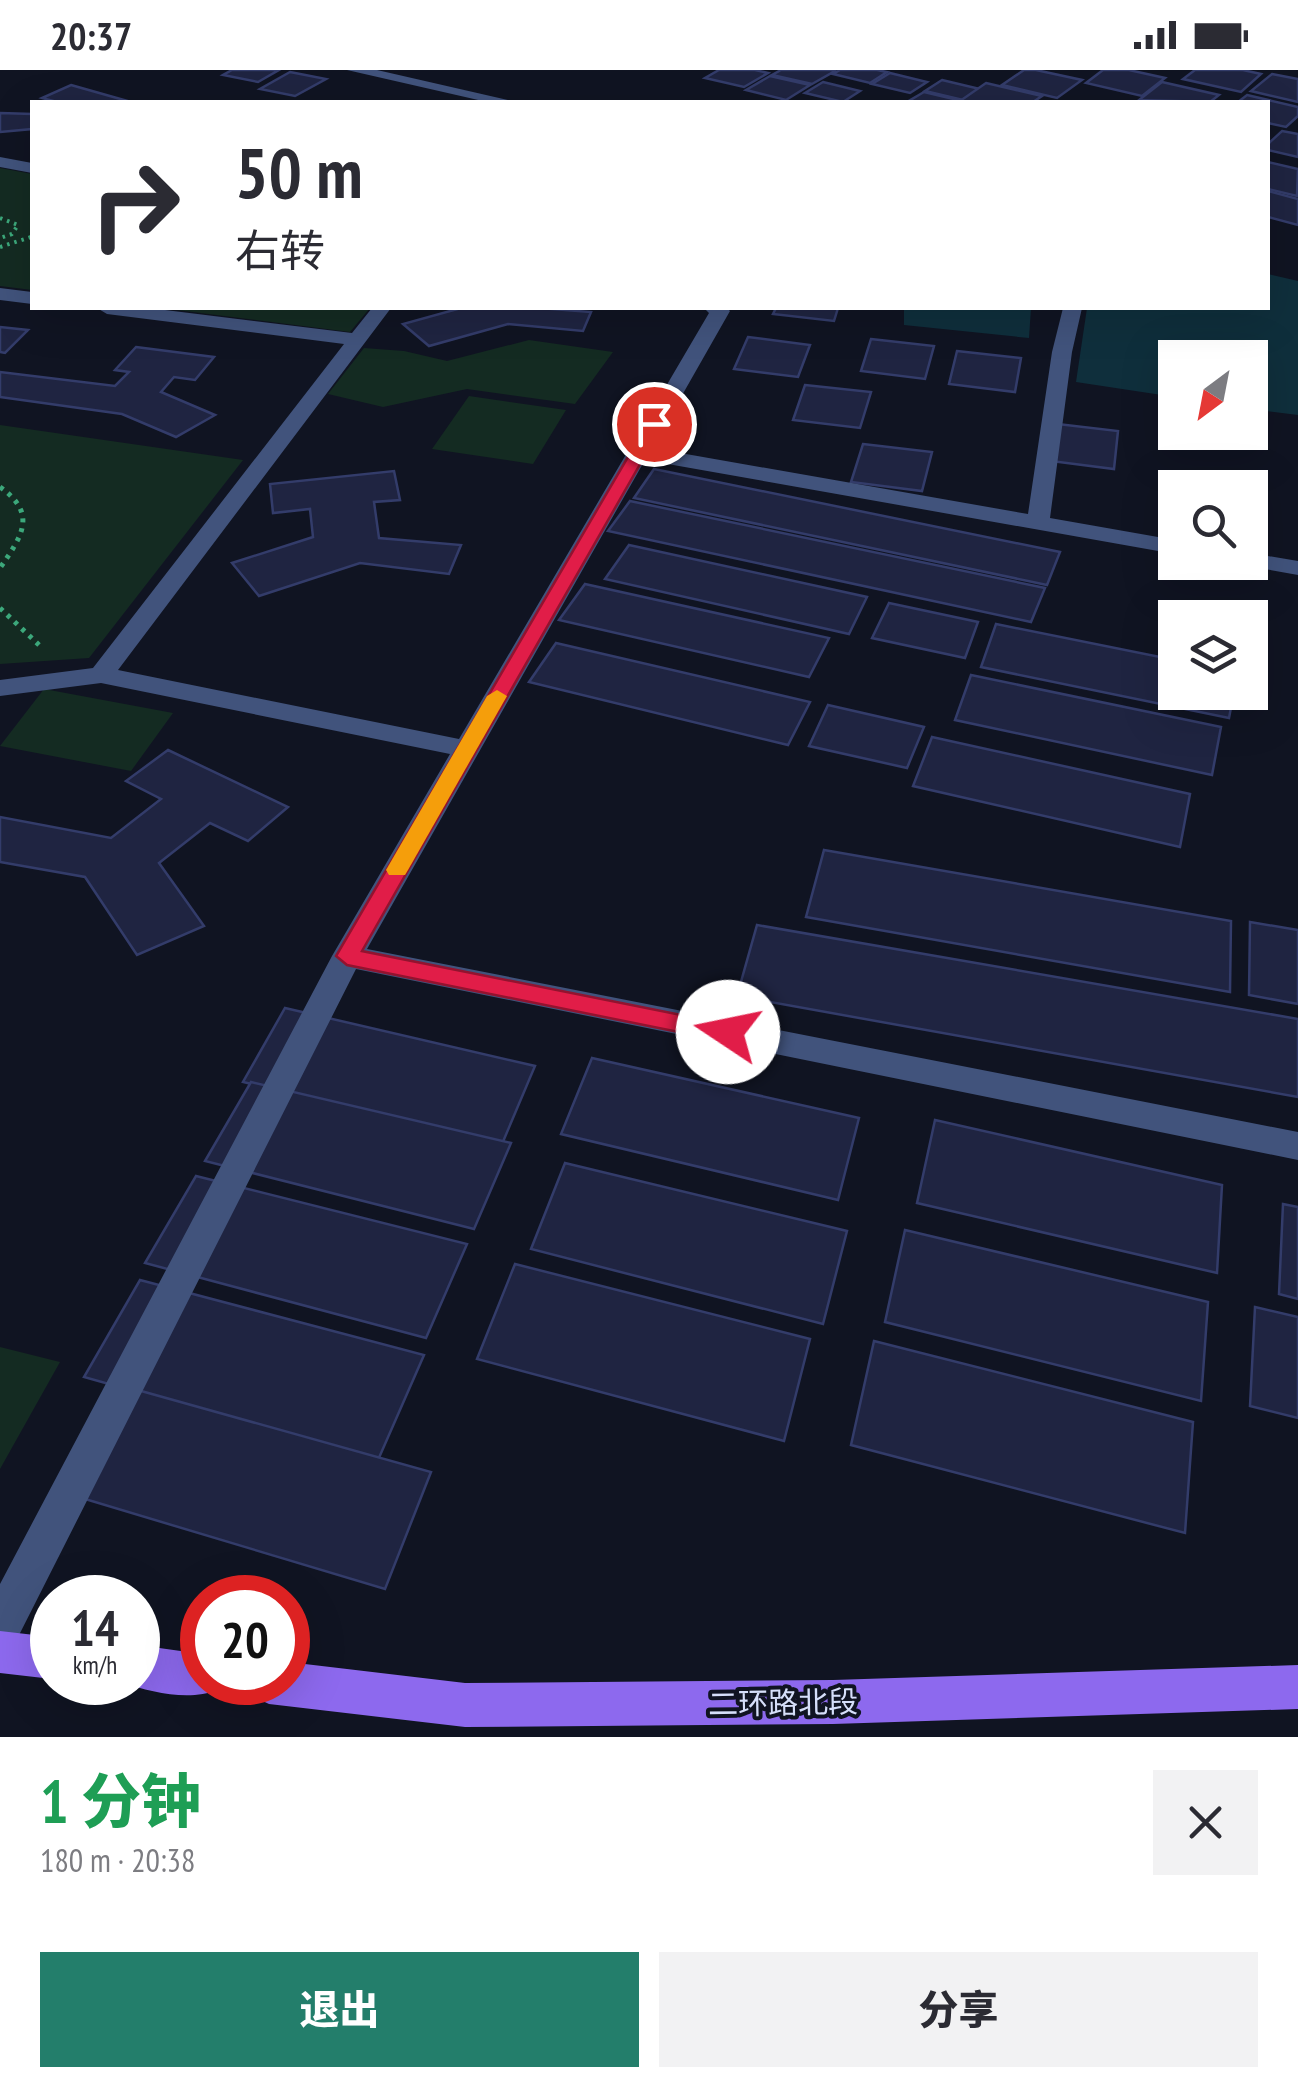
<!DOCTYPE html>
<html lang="zh">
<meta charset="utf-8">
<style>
body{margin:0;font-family:"PT Sans Narrow","Noto Sans SC",sans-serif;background:#f2f2f3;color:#2b2b33;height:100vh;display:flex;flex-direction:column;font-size:38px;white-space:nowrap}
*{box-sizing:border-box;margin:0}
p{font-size:32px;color:#7c7c81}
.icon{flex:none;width:55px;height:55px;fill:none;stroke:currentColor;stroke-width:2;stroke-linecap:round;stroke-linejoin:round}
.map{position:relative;height:1667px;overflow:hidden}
.sheet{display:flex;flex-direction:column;background:#fff;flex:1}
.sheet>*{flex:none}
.banner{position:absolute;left:30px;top:30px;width:1240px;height:210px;border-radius:0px;box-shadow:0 10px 40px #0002;background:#fff;color:#2b2b33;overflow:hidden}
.needle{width:65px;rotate:212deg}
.buttons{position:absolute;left:1158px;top:270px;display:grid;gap:20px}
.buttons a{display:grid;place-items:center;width:110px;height:110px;border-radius:0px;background:#fff;box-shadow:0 10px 40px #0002;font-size:50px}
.speed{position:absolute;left:30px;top:1505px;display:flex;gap:20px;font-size:50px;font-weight:700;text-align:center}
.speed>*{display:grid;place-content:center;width:130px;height:130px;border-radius:50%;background:#fff;box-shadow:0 10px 40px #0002;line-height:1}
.speed small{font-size:25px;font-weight:400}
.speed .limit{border:15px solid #d22;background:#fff;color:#111}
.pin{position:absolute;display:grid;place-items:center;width:85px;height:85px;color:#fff;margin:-42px;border:5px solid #fff;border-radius:50%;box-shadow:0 2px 10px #0007}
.me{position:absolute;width:110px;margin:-55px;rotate:281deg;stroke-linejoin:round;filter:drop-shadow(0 0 8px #0008)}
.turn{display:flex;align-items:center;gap:35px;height:210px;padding:0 40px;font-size:45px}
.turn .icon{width:130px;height:130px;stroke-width:2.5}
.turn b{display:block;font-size:70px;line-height:85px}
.round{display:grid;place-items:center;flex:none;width:105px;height:105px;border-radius:0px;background:#f2f2f3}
.overview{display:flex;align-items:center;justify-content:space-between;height:170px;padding:0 40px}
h1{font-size:60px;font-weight:800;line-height:75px;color:#1e9e55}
.action{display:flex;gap:20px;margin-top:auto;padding:20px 40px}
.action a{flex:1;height:115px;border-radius:0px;background:#237e6b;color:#fff;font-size:40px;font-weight:800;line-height:115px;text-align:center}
.action a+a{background:#f2f2f3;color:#2b2b33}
.status{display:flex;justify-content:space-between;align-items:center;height:70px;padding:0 50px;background:#fff;direction:ltr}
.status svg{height:28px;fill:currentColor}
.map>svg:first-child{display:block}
</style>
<div class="status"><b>20:37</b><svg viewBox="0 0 49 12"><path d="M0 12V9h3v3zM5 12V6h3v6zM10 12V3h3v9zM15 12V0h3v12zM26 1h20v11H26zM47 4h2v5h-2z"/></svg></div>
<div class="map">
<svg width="1298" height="1667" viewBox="0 0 1298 1667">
<rect width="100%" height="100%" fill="#101422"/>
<g fill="#142b22">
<polygon points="0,98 32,104 32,220 0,216"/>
<polygon points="161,238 370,238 350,262"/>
<polygon points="529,270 613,282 575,334 467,319 383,337 328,324 364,278 404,281 447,291"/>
<polygon points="469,326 566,340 533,394 432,379"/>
<polygon points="0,355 243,390 89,588 0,594"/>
<polygon points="44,619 173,643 131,701 0,676"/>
<polygon points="0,1277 60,1292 0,1399"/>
</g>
<g fill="#0f2f3c">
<polygon points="1268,204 1298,211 1298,345 1250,339 1250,288 1175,288 1175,327 1076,312 1087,238 1268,238"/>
<polygon points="904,238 1031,238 1029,268 904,255"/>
</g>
<g fill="#1f2441" stroke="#333c6a" stroke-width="2.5">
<polygon points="232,0 279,0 258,12 223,5"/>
<polygon points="719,0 755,0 768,3 744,17 705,8"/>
<polygon points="781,0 833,0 835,1 812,14 772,5"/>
<polygon points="840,0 877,0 887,2 870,13 833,4"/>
<polygon points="1024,0 1036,0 1082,10 1057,28 1002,15"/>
<polygon points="1103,0 1129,0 1165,8 1142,26 1086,13"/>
<polygon points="1195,0 1243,0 1261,4 1241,22 1183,9"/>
<polygon points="290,2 326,9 295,26 260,19"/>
<polygon points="890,3 927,12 910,23 872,14"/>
<polygon points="1272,4 1298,9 1298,32 1251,21"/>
<polygon points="770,6 810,15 786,30 746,20"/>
<polygon points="942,10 980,19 963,30 925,21"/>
<polygon points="823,12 860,21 843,32 805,23"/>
<polygon points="1162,12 1219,25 1210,32 1139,30"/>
<polygon points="986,13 1042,26 1033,32 960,31"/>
<polygon points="71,15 131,32 57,32 42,28"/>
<polygon points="924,22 962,31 907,32"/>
<polygon points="1247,25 1298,37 1298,46 1286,57 1268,53 1268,32 1238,32"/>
<polygon points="0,43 32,44 32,59 0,62"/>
<polygon points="1282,61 1298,64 1298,87 1268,80 1268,74"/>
<polygon points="1268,92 1298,99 1297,126 1268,119"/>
<polygon points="1268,121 1298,129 1298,155 1268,147"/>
<polygon points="461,238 539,238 591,242 583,261 508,254 429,276 403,254"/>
<polygon points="776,238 838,238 834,251 773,244"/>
<polygon points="0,257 28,260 5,283 0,282"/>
<polygon points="748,267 810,275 798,307 734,299"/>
<polygon points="871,269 934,276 925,309 861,301"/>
<polygon points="136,277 214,287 195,310 174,307 161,322 215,345 176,367 122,344 0,327 0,302 115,316 129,302 115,300"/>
<polygon points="957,281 1021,288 1015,322 949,314"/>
<polygon points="805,315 871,322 860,358 793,350"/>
<polygon points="1049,353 1118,361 1114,399 1043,390"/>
<polygon points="863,374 932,382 922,421 851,412"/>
<polygon points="654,399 1060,482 1047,515 634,428"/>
<polygon points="394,401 400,430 374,432 379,468 461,475 449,504 360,493 259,526 232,493 313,467 310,439 273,443 270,414"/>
<polygon points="630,431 1045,518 1031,552 608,461"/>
<polygon points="629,475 867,527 849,564 605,509"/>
<polygon points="585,514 829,568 809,607 559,550"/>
<polygon points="889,533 978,552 965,588 872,568"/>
<polygon points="996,554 1175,590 1175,622 1234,622 1229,648 981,597"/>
<polygon points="556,573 810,632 788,675 529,612"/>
<polygon points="971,605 1221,657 1212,705 955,650"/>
<polygon points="828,635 924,657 907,698 809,676"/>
<polygon points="932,667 1190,724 1180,777 913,716"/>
<polygon points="168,680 288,737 248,771 210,753 159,793 204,856 137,885 85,807 0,792 0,747 111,768 161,729 126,711"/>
<polygon points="824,780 1231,851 1230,922 806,847"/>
<polygon points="1250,852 1298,860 1298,934 1249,925"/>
<polygon points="757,855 1298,949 1298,1027 737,926"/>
<polygon points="285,938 535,996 502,1074 243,1012"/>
<polygon points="592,988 859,1048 838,1130 561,1064"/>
<polygon points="251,1012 511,1073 474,1159 205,1091"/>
<polygon points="935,1050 1222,1115 1217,1203 917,1133"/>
<polygon points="565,1093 847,1161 823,1254 531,1179"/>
<polygon points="196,1106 467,1174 426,1268 145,1193"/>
<polygon points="1283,1134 1298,1137 1298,1229 1279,1224"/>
<polygon points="905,1160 1208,1232 1201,1331 885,1252"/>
<polygon points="515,1194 810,1269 784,1371 477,1289"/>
<polygon points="140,1210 424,1285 378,1390 84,1307"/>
<polygon points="1255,1237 1298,1247 1298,1348 1250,1336"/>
<polygon points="874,1271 1193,1352 1185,1463 851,1375"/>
<polygon points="134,1319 431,1402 385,1519 75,1426"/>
</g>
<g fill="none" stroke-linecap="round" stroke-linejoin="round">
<g stroke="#3ca87b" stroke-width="4" stroke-dasharray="2.5 5" stroke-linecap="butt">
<polyline points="0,148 18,155 12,164 0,168"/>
<polyline points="0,177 31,167"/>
</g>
<g stroke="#3ca87b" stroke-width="5" stroke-dasharray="4 6" stroke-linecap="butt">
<path d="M0,417C38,444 22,466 0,498"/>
<polyline points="0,538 39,575"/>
</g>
<g fill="#41537c" fill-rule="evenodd">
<polygon points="347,0 377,0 516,32 487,32"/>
<polygon points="0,87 32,93 32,103 0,97"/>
<polygon points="0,218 32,222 32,234 0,230"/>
<polygon points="97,238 149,238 352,263 372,238 391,238 118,600 459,669 709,243 704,238 727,238 730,241 652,378 1028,444 1052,282 1063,238 1082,238 1072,282 1050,448 1175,470 1175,484 645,390 367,879 1298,1062 1298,1090 356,899 15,1573 0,1579 0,1514 332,886 450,684 101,613 0,626 0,610 93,598 344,274 107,244"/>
<polygon points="1250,483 1298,491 1298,505 1242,495 1240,492 1250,492"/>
</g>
<g fill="#8d69ee" fill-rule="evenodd">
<polygon points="0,1561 52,1567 52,1609 0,1603"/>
<path d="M138,1575L202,1584V1612H221L217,1620C191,1631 150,1623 123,1612H138Z"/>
<polygon points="288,1592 465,1613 833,1610 1298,1595 1298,1639 833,1654 465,1657 269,1634 254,1627 247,1612 288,1612"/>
</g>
</g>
<polygon fill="#e11d48" stroke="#92132f" stroke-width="2.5" points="649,351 663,354 362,881 736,956 740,962 736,969 728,972 347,895 336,886"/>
<polygon fill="#f59e0b" points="497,620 507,626 408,800 405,805 389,805 386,800 487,626"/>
<g text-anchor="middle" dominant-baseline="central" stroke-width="8" stroke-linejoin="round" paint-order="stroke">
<g font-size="30" fill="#d6dffa" stroke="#101422">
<text transform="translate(783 1632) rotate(-1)">二环路北段</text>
</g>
</g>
</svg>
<div class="buttons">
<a><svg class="needle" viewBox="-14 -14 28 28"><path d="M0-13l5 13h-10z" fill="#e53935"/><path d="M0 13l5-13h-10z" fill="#7c7c81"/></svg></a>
<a><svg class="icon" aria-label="search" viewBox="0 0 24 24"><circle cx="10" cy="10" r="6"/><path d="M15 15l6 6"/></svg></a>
<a><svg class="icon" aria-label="layers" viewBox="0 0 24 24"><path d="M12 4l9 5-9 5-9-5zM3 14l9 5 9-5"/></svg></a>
</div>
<div class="speed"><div>14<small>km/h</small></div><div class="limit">20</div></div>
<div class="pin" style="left:654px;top:354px;background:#d93025"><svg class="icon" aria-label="arrive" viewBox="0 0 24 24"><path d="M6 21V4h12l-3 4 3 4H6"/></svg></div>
<svg class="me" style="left:728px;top:962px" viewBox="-20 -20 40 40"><circle r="19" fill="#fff"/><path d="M0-13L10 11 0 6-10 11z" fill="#e11d48"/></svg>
<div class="banner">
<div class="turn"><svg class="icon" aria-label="right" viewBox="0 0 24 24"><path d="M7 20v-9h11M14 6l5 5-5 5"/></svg><div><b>50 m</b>右转</div></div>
</div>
</div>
<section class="sheet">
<div class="overview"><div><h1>1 分钟</h1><p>180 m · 20:38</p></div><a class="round"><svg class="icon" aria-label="close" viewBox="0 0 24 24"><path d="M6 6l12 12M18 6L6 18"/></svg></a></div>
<div class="action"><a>退出</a><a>分享</a></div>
</section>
